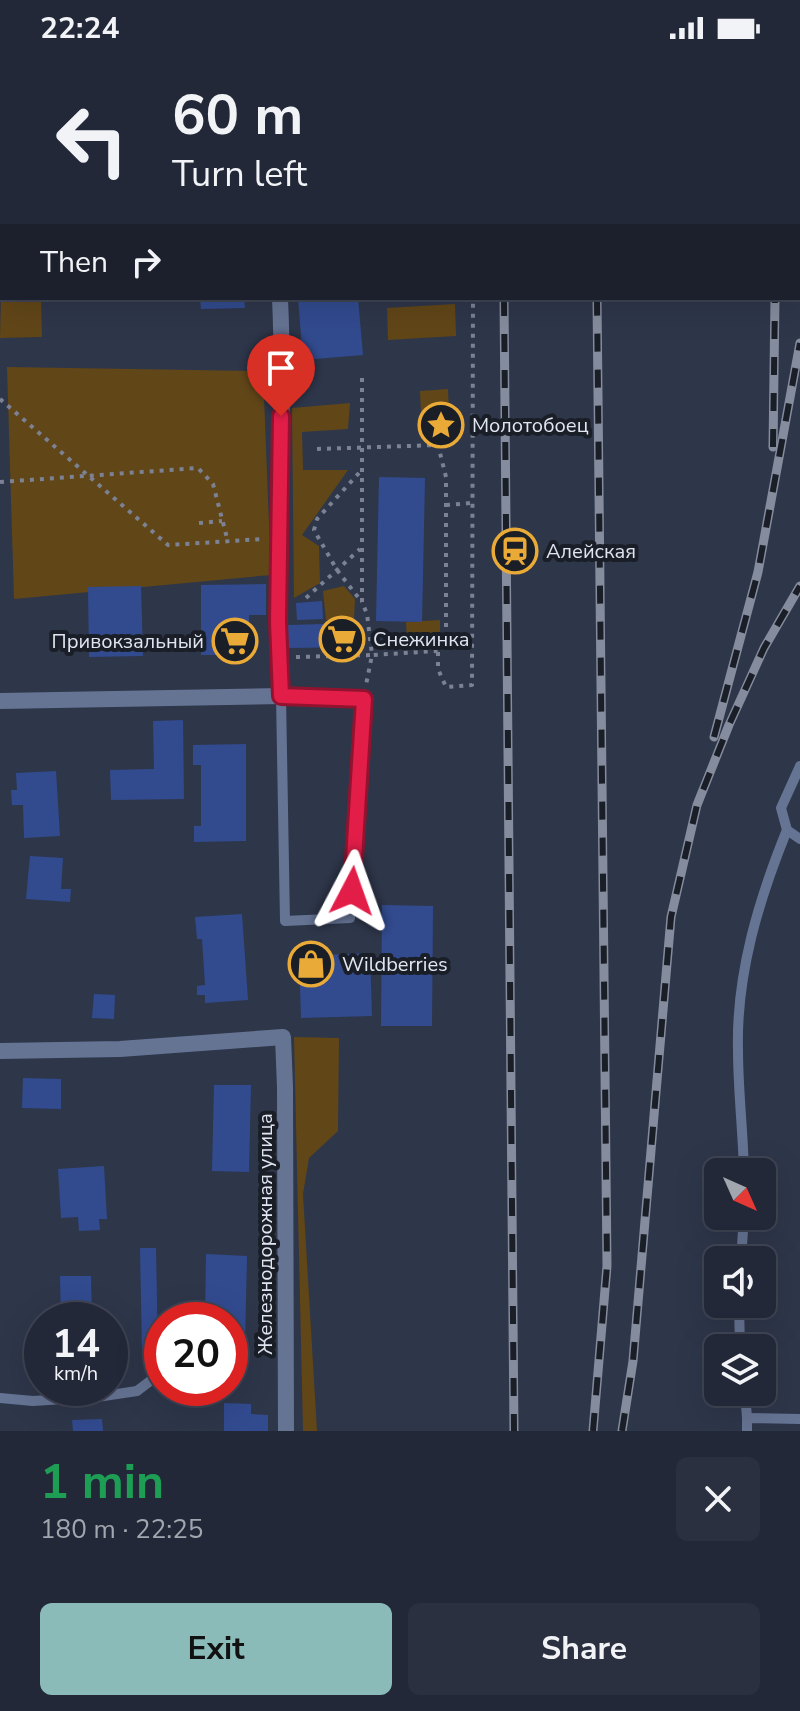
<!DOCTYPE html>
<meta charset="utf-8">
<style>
body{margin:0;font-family:"Nunito Sans",sans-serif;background:#2a3040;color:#f1f3f6;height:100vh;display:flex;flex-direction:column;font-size:30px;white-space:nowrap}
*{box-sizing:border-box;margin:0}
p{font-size:26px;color:#a2a6ae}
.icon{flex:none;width:44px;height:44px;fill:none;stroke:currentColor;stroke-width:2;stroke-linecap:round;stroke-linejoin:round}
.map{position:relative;height:1375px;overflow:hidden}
.side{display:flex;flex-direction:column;background:#222838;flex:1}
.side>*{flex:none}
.banner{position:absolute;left:0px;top:0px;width:800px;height:244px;box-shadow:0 8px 32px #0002,0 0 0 2px #3f4453;background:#222838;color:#f1f3f6;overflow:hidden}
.needle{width:52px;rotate:135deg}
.fabs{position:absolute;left:704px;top:1102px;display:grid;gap:16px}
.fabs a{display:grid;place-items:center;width:72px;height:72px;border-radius:12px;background:#222838;box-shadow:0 8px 32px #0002,0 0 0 2px #3f4453;font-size:40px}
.speed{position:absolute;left:24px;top:1246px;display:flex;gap:16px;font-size:40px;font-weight:700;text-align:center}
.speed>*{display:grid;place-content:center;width:104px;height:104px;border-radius:50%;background:#222838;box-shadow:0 8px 32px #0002,0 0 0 2px #3f4453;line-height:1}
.speed small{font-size:20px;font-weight:400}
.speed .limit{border:12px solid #d22;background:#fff;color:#111}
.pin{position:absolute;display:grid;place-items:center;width:68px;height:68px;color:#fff;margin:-82px -34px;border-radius:50% 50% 50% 0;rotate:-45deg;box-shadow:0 0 8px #0007}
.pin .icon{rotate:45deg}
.me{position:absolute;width:88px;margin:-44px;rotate:4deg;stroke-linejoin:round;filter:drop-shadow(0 0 6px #0008)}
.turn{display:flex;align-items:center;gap:28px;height:168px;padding:0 40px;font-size:36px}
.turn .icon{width:104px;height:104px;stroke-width:2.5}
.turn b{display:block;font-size:56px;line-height:68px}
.then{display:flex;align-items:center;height:76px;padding:0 40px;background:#0003;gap:16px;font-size:30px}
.round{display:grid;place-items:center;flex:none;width:84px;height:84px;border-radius:12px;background:#2a3040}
.headline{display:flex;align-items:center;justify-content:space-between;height:136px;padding:0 40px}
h1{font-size:48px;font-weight:700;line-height:60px;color:#1e9e55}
.cta{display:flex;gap:16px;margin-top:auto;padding:16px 40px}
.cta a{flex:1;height:92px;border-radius:12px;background:#8bbbb9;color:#111;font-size:32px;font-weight:700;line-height:92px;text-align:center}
.cta a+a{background:#2a3040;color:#f1f3f6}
.status{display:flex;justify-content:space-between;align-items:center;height:56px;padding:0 40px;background:#222838;direction:ltr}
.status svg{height:22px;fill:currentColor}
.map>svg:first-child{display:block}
</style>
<div class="status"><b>22:24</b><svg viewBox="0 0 49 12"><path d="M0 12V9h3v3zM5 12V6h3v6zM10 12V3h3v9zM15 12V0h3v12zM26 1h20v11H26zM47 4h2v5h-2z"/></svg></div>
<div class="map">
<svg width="800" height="1375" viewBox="0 0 800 1375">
<rect width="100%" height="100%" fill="#2e364a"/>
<g fill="#614618">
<polygon points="0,0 144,2 2,2 0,188"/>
<polygon points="2,195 2,242 41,242 42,281 0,282"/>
<polygon points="455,248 456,280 388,284 387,252"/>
<polygon points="7,311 263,315 271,519 14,543"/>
<polygon points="448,333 450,379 422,380 420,335"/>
<polygon points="350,347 348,373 302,376 303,414 348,414 302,479 319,490 320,527 294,542 292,352"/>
<polygon points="344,530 355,543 354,563 326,564 323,535"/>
<polygon points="440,564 440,576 427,587 407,588 406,566"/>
<polygon points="294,981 339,982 338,1075 309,1102 303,1138 317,1375 303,1375"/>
</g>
<g fill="#324b8f">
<polygon points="200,242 244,242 245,252 201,253"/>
<polygon points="298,242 358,242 363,299 303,304"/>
<polygon points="379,421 425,422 422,566 376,565"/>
<polygon points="266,528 266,559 249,559 249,599 201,599 201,529"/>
<polygon points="141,530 143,600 89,601 88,531"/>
<polygon points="322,545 323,563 297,564 296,547"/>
<polygon points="358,567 358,591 287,592 288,569"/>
<polygon points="183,664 184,743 111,744 110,714 154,713 153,665"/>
<polygon points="246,688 246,785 194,786 194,770 201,770 201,709 193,709 193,689"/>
<polygon points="56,715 60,780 24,782 23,749 12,749 11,734 17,734 16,717"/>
<polygon points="30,800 63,802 61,833 71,833 70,846 26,843"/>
<polygon points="382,849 433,850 432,970 381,970"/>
<polygon points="242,858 248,944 205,947 205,939 197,939 197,930 205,929 202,883 197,883 195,861"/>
<polygon points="370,897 372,960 301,962 299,900"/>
<polygon points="94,938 115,939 114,963 92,962"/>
<polygon points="23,1022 61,1023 61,1053 22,1052"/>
<polygon points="214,1029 251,1029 249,1116 212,1115"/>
<polygon points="104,1110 107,1163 99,1163 100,1174 79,1175 78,1161 61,1162 58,1113"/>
<polygon points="140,1192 156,1192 158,1297 142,1297"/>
<polygon points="206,1198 247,1200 245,1287 230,1286 230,1264 205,1264"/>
<polygon points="60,1220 91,1220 92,1264 61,1264"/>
<polygon points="224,1347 251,1348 251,1358 268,1359 268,1375 224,1375"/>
<polygon points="102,1363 103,1375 73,1375 72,1364"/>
</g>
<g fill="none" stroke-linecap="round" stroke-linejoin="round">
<g stroke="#7c8293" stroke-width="4" stroke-dasharray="4 6" stroke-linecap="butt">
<polyline points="472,0 472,2"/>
<polyline points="0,343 168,489 263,483"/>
<polyline points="317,393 438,389 446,421 446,576 438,595 372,599 367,558 362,546 362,321"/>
<polyline points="359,417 317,463 314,474 337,514 361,545"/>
<polyline points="0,426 198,412 213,428 228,486"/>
<polyline points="446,449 471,447"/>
<polyline points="199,467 222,465"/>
<polyline points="306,542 360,493"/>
<polyline points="438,596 438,613 446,631 472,629 473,242"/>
<polyline points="296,601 372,599 366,629"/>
</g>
<g stroke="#667494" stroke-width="10">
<polygon points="281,640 364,643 350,862 285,865"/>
<polyline points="800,710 781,752 787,774 800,783"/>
<path d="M744,1116C743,1075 738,1034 738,994C736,918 759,843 787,774"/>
<polyline points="741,1204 744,1160"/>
<polyline points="739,1248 740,1292"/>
<polyline points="745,1336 747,1362"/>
<polyline points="0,1342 33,1345 97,1341 137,1335 162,1316"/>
<polyline points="747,1375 747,1362 800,1363"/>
</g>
<g stroke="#667494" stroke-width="16">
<polyline points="269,0 270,2"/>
<path d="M0,645L281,640C274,508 286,375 280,242"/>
<polyline points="0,995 120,993 283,981 285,1031 286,1375"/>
</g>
<g stroke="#858c9d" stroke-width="9">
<g id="rail">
<polyline points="503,0 503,2"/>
<polyline points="594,0 594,2"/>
<polyline points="504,242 514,1375"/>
<polyline points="773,391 775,242"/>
<polyline points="714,681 758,516 800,287"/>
<polyline points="593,1375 607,1210 597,242"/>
<polyline points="622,1375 633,1305 671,861 697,749 729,669 764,592 800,530"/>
</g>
</g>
<use href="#rail" stroke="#1a1e27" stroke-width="6" stroke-dasharray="18" stroke-linecap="butt"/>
</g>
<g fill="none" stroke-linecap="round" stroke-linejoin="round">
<g stroke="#92132f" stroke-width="20">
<polyline id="route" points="281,360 278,566 281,640 364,643 352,835"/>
</g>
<use href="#route" stroke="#e11d48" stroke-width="14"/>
</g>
<defs>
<g id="sight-ring" transform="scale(2.3)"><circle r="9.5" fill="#1a1e27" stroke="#eaaa38" stroke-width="1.5"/><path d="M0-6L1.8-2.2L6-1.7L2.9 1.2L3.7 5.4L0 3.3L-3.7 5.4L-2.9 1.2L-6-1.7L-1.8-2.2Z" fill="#eaaa38"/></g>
<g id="station-ring" transform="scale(2.3)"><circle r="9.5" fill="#1a1e27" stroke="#eaaa38" stroke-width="1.5"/><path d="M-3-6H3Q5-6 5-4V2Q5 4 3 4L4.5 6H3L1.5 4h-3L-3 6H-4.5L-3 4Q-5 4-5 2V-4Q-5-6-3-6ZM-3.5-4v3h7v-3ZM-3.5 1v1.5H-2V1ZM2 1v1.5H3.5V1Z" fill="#eaaa38"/></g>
<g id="supermarket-ring" transform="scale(2.3)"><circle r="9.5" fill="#1a1e27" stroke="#eaaa38" stroke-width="1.5"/><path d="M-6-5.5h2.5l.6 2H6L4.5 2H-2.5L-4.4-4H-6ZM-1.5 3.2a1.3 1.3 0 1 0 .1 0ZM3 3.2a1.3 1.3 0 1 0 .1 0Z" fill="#eaaa38"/></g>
<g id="shop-ring" transform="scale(2.3)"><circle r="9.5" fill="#1a1e27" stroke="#eaaa38" stroke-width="1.5"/><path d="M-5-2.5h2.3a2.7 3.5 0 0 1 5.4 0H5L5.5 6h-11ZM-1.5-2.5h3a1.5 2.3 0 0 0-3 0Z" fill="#eaaa38"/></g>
</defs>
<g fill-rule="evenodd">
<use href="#sight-ring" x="441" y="369"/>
<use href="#station-ring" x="515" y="495"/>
<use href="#supermarket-ring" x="342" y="583"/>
<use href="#supermarket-ring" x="235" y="585"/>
<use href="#shop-ring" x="311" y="908"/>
</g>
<g text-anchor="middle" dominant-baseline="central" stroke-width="8" stroke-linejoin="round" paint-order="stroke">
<g font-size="20" fill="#e0e5f2" stroke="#1a1e27" text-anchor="start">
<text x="472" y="369">Молотобоец</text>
<text x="546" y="495">Алейская</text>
<text x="373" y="583">Снежинка</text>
<text x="204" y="585" text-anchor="end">Привокзальный</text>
<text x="342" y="908">Wildberries</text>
</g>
<g font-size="20" fill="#e0e5f2" stroke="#1a1e27">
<text transform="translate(265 1178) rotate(-90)">Железнодорожная улица</text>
</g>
</g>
</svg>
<div class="fabs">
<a><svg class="needle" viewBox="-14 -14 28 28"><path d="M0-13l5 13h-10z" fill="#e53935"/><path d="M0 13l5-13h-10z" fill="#a2a6ae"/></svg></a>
<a><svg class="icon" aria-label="sound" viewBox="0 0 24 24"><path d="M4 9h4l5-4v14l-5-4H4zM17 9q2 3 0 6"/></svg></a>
<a><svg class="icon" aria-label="layers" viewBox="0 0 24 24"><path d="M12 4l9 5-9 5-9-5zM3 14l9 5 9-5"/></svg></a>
</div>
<div class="speed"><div>14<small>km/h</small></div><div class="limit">20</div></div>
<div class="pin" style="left:281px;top:360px;background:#d93025"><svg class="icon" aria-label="arrive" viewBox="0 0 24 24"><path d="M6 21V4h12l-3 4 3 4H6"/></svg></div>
<svg class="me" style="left:352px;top:835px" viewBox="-20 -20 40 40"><path d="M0-17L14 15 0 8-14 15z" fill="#e11d48" stroke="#fff" stroke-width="4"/></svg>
<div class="banner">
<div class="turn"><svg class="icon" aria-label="left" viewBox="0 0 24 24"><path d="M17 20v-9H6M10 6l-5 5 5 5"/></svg><div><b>60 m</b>Turn left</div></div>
<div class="then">Then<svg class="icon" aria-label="right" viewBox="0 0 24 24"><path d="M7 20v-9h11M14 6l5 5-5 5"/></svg></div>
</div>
</div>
<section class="side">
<div class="headline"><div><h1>1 min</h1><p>180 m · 22:25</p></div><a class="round"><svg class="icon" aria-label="close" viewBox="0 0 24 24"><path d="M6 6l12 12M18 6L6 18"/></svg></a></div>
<div class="cta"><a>Exit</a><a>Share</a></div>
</section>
